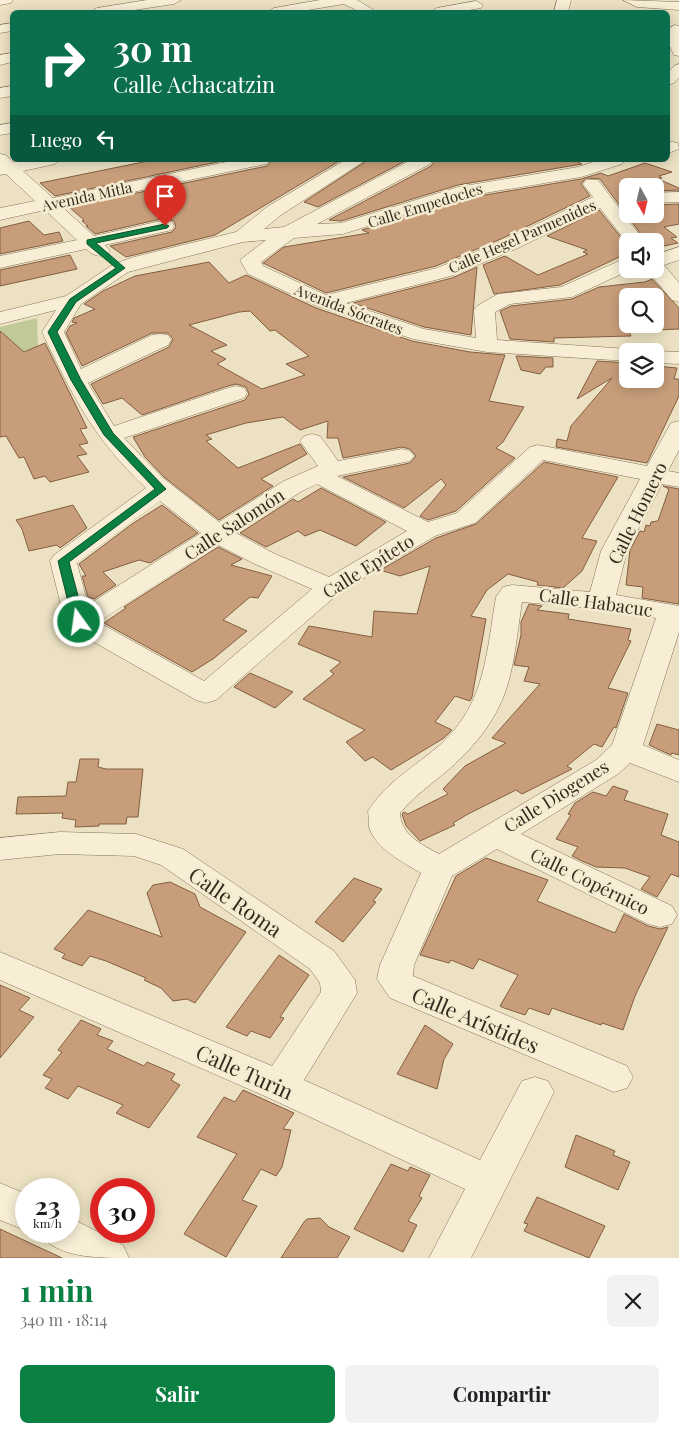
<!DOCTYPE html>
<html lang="es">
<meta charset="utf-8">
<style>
body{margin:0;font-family:"Playfair Display",serif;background:#f2f2f2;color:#202124;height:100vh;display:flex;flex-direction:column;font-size:19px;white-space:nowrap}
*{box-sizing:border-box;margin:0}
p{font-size:16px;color:#757577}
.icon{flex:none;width:28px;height:28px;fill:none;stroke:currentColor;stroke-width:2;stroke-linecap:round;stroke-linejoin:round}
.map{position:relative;height:1258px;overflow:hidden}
.details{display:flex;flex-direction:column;background:#fff;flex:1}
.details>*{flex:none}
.banner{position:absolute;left:10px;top:10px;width:660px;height:152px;border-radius:8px;box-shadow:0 2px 12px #0003;background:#0b6e4f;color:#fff;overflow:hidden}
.needle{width:32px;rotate:172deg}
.buttons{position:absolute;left:619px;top:178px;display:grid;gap:10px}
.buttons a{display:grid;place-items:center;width:45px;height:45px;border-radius:8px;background:#fff;box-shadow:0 2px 12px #0003;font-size:25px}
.speed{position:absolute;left:15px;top:1178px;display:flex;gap:10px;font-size:25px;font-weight:700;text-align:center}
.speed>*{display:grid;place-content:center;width:65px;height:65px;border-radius:50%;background:#fff;box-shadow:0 2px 12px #0003;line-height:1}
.speed small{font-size:12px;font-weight:400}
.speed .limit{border:8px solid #d22;background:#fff;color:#111}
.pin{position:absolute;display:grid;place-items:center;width:42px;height:42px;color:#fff;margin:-51px -21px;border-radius:50% 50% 50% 0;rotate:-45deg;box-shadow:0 0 5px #0007}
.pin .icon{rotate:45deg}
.me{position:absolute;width:55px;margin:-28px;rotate:346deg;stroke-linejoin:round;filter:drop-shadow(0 0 4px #0008)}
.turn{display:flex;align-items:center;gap:18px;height:105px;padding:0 20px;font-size:22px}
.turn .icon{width:65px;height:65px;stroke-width:2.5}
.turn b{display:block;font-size:35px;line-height:42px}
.then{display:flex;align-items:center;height:48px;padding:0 20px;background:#0003;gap:10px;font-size:19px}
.round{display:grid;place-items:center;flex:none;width:52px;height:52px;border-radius:8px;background:#f2f2f2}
.head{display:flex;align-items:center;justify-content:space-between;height:85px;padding:0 20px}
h1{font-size:30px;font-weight:700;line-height:38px;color:#0b8043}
.action{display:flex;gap:10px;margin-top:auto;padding:10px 20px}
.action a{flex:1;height:58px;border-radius:8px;background:#0b8043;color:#fff;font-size:20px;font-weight:700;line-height:58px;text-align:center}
.action a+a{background:#f2f2f2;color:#202124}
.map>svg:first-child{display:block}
</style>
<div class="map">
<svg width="679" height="1258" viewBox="0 0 679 1258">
<rect width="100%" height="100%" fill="#ece1c2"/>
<polygon fill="#c1c997" points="37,318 38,350 0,359 0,327"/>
<g fill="#c89e7a" stroke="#835e41" fill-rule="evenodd">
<polygon points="153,160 227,160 55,196 40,183"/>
<polygon points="272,160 341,160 215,235 126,257 110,246 172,232 176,227 174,221 165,218 95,234 86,226 88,226 82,221 84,220 69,207 267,166"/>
<polygon points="368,160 407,160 318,207 304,202"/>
<polygon points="435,160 574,160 582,164 458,185 341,221 329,220 431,166"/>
<polygon points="645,163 672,172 659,176 662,178 658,179 679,188 679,190 655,191 655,186 628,186 628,214 655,214 655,205 679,204 679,224 664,227 677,237 671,238 678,243 655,248 655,241 646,241 600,179 586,178 581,184 590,196 501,239 436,266 326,293 263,263 284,247 369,233 362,230 461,199 581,179 601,173 608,176"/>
<polygon points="599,210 628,246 628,253 560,285 494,294 483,265 505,256 538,275 588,254 583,252 587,250 547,236"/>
<polygon points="29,221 44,235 59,232 63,241 0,254 0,228"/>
<polygon points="70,255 77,269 0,286 0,270"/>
<path d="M209,262L229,283L246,275L316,308L412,341L470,352L505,355L489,401L524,407L503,442L496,448L515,458L456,511L428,520L420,516L446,485L441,479L404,508L343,477L410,463L416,456L410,449L402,447L343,458L338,438H327L328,421L300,430L283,417L246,423L206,435L212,439L206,441L238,468L300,444L307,454L261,479L273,486L219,520L164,477L145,457L133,437L245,400L249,394L246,387L236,384L228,386L142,415L122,398L103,404L91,384L169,347L173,339L168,333H152L82,366L66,333L70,326L77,323L72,322L74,318L95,309L84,304L103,291L135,276ZM250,311L270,331L275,330L309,356L286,364L305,375L262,389L217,364L226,359L211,351L227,345L189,325L239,312Z"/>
<polygon points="477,267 471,335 424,327 353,303 452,278"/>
<path d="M652,279L679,308V329L629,331L631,336L554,338V342L510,339L500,311L511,306L572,299L599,287L645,282ZM628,296H655V324H628Z"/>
<polygon points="0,331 24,352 45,343 87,428 80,429 88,443 79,445 87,454 77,456 89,472 50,482 45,476 34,479 24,457 19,458 6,436 0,437"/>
<polygon points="516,356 553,358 553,367 546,367 540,374 521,370"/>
<polygon points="597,361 628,363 628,379 655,379 655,366 677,368 674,379 679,379 679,396 647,463 556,447 557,439 567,441 571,426 612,378 577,399"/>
<polygon points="544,462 618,477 582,538 597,541 582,571 563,588 537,585 538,582 508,574 487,590 471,616 486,619 472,697 470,701 455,696 435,722 452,730 444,738 391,770 373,757 365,761 346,742 365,730 303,699 334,674 330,671 341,662 298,644 309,626 372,637 374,611 417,614 430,566 400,576 383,571 384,568 436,538 476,524"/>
<polygon points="663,486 679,489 679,604 642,598 643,587 626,585 630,550 640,531 644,532 646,525 650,526 651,522 658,521 669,489"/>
<polygon points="321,488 386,522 356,546 320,530 305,536 298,531 266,547 240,533 293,499 298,502"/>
<polygon points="73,505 87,528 60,548 57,545 29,551 22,529 16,520"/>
<polygon points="162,505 198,533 150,563 139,560 103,572 116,585 94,599 88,597 82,576 86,576 79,564 132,524"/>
<polygon points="218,547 242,559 231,565 272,576 258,598 250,597 223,620 247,631 213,659 192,672 104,623 126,608 124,607"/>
<polygon points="529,604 542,606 537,610 569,614 568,619 631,629 628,640 631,641 608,688 628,693 616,728 614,727 602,747 594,744 567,766 572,769 522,794 516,790 468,814 453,823 455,825 420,841 406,826 402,814 404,812 408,814 448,794 443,789 465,766 506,743 492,738 540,684 524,681 529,667 514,665 521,635 521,622"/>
<polygon points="250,673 266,680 293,692 275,708 234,687"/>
<polygon points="657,724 679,730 679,755 672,753 671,755 649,745"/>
<polygon points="80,759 99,759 98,767 106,769 143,769 138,817 127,817 126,824 99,824 99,826 75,827 76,820 62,818 63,813 16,814 18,797 66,796 68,782 76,782"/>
<polygon points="613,786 628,791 624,800 668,814 661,835 679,842 679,877 671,874 657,897 641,889 650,877 625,868 596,867 582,861 572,856 578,847 556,839 571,815 568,814 575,803 593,792 606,796"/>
<polygon points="486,858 548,880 537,901 615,933 624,914 648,926 660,929 668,927 635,996 623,1030 602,1023 601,1025 552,1008 549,1015 529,1008 525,1015 504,1008 500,1006 518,975 479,959 473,969 451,960 449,963 420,955 456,876"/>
<polygon points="354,878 382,889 373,901 376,902 343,942 315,922"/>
<polygon points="170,882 195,894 200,907 246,932 195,1003 187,999 173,1001 161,988 144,980 146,978 106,961 90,956 82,966 62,958 65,954 54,949 88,910 162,937 147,893 153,885"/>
<polygon points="279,955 309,975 280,1017 284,1018 270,1038 251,1031 247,1036 226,1027"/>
<polygon points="0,985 30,998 19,1010 34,1017 0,1058"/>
<polygon points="81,1020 101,1029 97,1035 113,1041 107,1049 144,1066 147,1062 175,1074 171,1080 180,1085 149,1128 116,1113 123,1105 78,1086 68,1099 45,1088 52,1079 43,1075 62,1052 58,1050"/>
<polygon points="425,1025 453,1044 444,1059 437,1089 397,1074"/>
<polygon points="243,1090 294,1113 283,1129 291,1130 282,1167 276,1176 261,1169 242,1200 257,1206 226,1257 184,1234 237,1154 197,1137 224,1097 235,1102"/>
<polygon points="576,1135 615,1151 613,1155 630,1162 618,1190 565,1167"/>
<polygon points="391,1164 408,1171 410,1167 430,1175 419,1196 422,1198 408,1221 417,1225 403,1252 354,1229"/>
<polygon points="537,1197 605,1226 589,1258 524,1231 528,1224 524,1223"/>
<polygon points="320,1218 329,1227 350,1237 337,1258 281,1258 304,1222 307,1219"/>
<polygon points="0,1229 62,1258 0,1258"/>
</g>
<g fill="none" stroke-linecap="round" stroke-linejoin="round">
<g stroke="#85735a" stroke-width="1">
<g id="minor">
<polygon points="0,0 13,0 11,3 0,5"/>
<polygon points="147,0 181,0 174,4 121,12 90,12 97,8"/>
<polygon points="320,0 357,0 377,12 360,12 344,4 296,12 267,12 274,8"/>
<polygon points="557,0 571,0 568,12 554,12"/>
<polygon points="623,0 679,2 679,10 637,7"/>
<polygon points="476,1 483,5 481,8 458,12 430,12 437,8"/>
<polygon points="12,23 12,31 0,33 0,25"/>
<polygon points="675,25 679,26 679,56 674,55 668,42 668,29"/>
<polygon points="12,53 12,62 0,65 0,55"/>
<polygon points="679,64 679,78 674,83 668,85 668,72 674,66"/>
<polygon points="12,86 12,96 0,98 0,88"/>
<polygon points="12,123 12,133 0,135 0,125"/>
<polygon points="672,142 678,143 679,149 668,153 668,143"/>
<path d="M0,154L6,155L13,162L58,160L55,164L23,171L53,198L236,160H270L267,164L261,165L62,207L94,236L165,220L172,222L174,226L172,230L105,245L110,251L107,255C97,257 93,255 86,249L0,268V256L77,240L45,210L0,220V208L35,201L6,174L0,175Z"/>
<path d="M345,160H366L281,215L264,229L284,227L411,160H433L430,164L317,224L341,223L458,187L578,167L599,160H625L622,164L581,177L461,197L343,234L294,238L261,262L263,266L326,295L437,268L502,241L593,197L583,184L586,180H598L644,241H628V244L600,208L516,249L451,276L346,303L424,329L476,338L474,310L477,306L498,294L561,287L628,257V269H632L572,297L510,304L495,312L497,340L628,349L636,351H628V361L487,352L413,339L317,306L248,274L240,260L266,240L243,242L128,272L81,304L64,332L81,369L152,335L160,334L168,335L171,340L168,345L88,383L114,426L228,388L236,386L244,388L247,393L244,398L124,438L163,478L219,522L284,481L318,466L300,441L304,436L312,434L320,436L338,461L402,449L410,451L414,456L410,461L337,476L428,522L457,513L530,447L538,445L647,466L671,423L679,421V450L668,471L679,473V487L662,484L627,551L616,595L679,606V632L643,745L679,760V782L630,763L618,774L521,834L672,906L677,915L672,924L660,927L648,924L497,849L452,876L414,965L413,976L627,1066L633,1077L627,1088L614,1092L390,998L377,979L380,965L421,873C404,863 375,848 369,827C368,822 369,816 368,811C386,782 416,766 441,744C486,702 486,654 496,597L503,587L512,585L590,592L601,551L640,479L543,460L475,523L435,536L339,593L216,700L206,703L196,700L69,628L65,622L50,561L54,555L146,488C93,438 73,397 42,332L56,310L0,324V312L66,296L114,264L134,257L236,232L267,207ZM317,484L407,531L329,577L273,553L236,533L302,491ZM160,501L201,533L88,605L77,563ZM218,545L255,564L312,589L204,681L98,622ZM522,602L601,609L656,618L612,745L596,760L439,854C421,844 401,835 400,813C418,791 443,777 463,756C513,705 512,669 522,602Z"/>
<polygon points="679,192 679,202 655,203 655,193"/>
<polygon points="679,247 679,260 664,265 679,283 679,302 672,300 646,269 655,269 655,255"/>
<polygon points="652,351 655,351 679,352 679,364 655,363 655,351"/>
<polygon points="60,832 136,834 183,849 334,951 355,980 357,993 304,1080 480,1160 522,1081 535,1077 548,1081 554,1092 471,1258 429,1258 465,1189 267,1097 0,980 0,952 272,1066 321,992 320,983 310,969 161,865 134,856 60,854 0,860 0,838"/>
<polygon points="0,1183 26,1194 27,1231 0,1220"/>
<path d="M69,1217L123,1245L129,1258C96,1258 54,1258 38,1231H69Z"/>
</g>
</g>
<use href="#minor" fill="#f7eed5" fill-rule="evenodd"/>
</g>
<polygon fill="#0b8043" stroke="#07532c" points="165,224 169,226 167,228 96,243 125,268 76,302 57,332 81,380 113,433 166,489 69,562 85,622 79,626 73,622 58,561 155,489 104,435 71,380 48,332 70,299 116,268 87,244 87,240"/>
<g text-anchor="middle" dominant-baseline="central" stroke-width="5" stroke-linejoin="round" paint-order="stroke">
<g font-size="15" fill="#352a1e" stroke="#f4ebd1">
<text transform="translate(87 196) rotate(-12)">Avenida Mitla</text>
<text transform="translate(425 205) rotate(-17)">Calle Empedocles</text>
<text transform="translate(522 236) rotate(-24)">Calle Hegel Parmenides</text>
<text transform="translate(349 309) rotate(21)">Avenida Sócrates</text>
</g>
<g font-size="18" fill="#352a1e" stroke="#f4ebd1">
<text transform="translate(637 513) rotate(-64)">Calle Homero</text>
<text transform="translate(234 524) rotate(-33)">Calle Salomón</text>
<text transform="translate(368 566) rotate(-32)">Calle Epíteto</text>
<text transform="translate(596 602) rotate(8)">Calle Habacuc</text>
<text transform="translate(556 796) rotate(-32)">Calle Diogenes</text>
<text transform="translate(590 881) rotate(26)">Calle Copérnico</text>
</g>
<g font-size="21" fill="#352a1e" stroke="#f4ebd1">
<text transform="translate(236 901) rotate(34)">Calle Roma</text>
<text transform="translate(476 1019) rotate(23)">Calle Arístides</text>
<text transform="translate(245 1071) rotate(24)">Calle Turin</text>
</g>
</g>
</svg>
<div class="buttons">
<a><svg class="needle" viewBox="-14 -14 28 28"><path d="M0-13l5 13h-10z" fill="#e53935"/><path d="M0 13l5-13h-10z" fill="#757577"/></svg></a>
<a><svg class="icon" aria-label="sound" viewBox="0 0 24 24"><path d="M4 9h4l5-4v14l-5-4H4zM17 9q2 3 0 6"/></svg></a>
<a><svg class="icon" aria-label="search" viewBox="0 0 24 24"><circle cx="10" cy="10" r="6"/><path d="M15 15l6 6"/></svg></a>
<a><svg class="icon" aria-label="layers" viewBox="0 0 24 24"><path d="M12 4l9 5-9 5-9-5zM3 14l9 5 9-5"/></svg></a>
</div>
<div class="speed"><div>23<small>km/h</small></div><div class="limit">30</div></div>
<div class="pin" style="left:165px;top:226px;background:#d93025"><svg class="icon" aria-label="arrive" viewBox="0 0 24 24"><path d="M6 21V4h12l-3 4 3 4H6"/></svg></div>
<svg class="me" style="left:79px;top:622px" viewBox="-20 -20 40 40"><circle r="17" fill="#0b8043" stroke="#fff" stroke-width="3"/><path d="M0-11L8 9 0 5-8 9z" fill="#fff"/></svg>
<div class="banner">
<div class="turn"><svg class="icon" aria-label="right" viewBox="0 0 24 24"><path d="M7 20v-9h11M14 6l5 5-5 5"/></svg><div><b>30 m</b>Calle Achacatzin</div></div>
<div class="then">Luego<svg class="icon" aria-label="left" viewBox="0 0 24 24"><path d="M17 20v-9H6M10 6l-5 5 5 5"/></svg></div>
</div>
</div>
<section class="details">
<div class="head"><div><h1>1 min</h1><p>340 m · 18:14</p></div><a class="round"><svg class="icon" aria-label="close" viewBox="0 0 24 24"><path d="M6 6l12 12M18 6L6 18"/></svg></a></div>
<div class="action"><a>Salir</a><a>Compartir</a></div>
</section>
